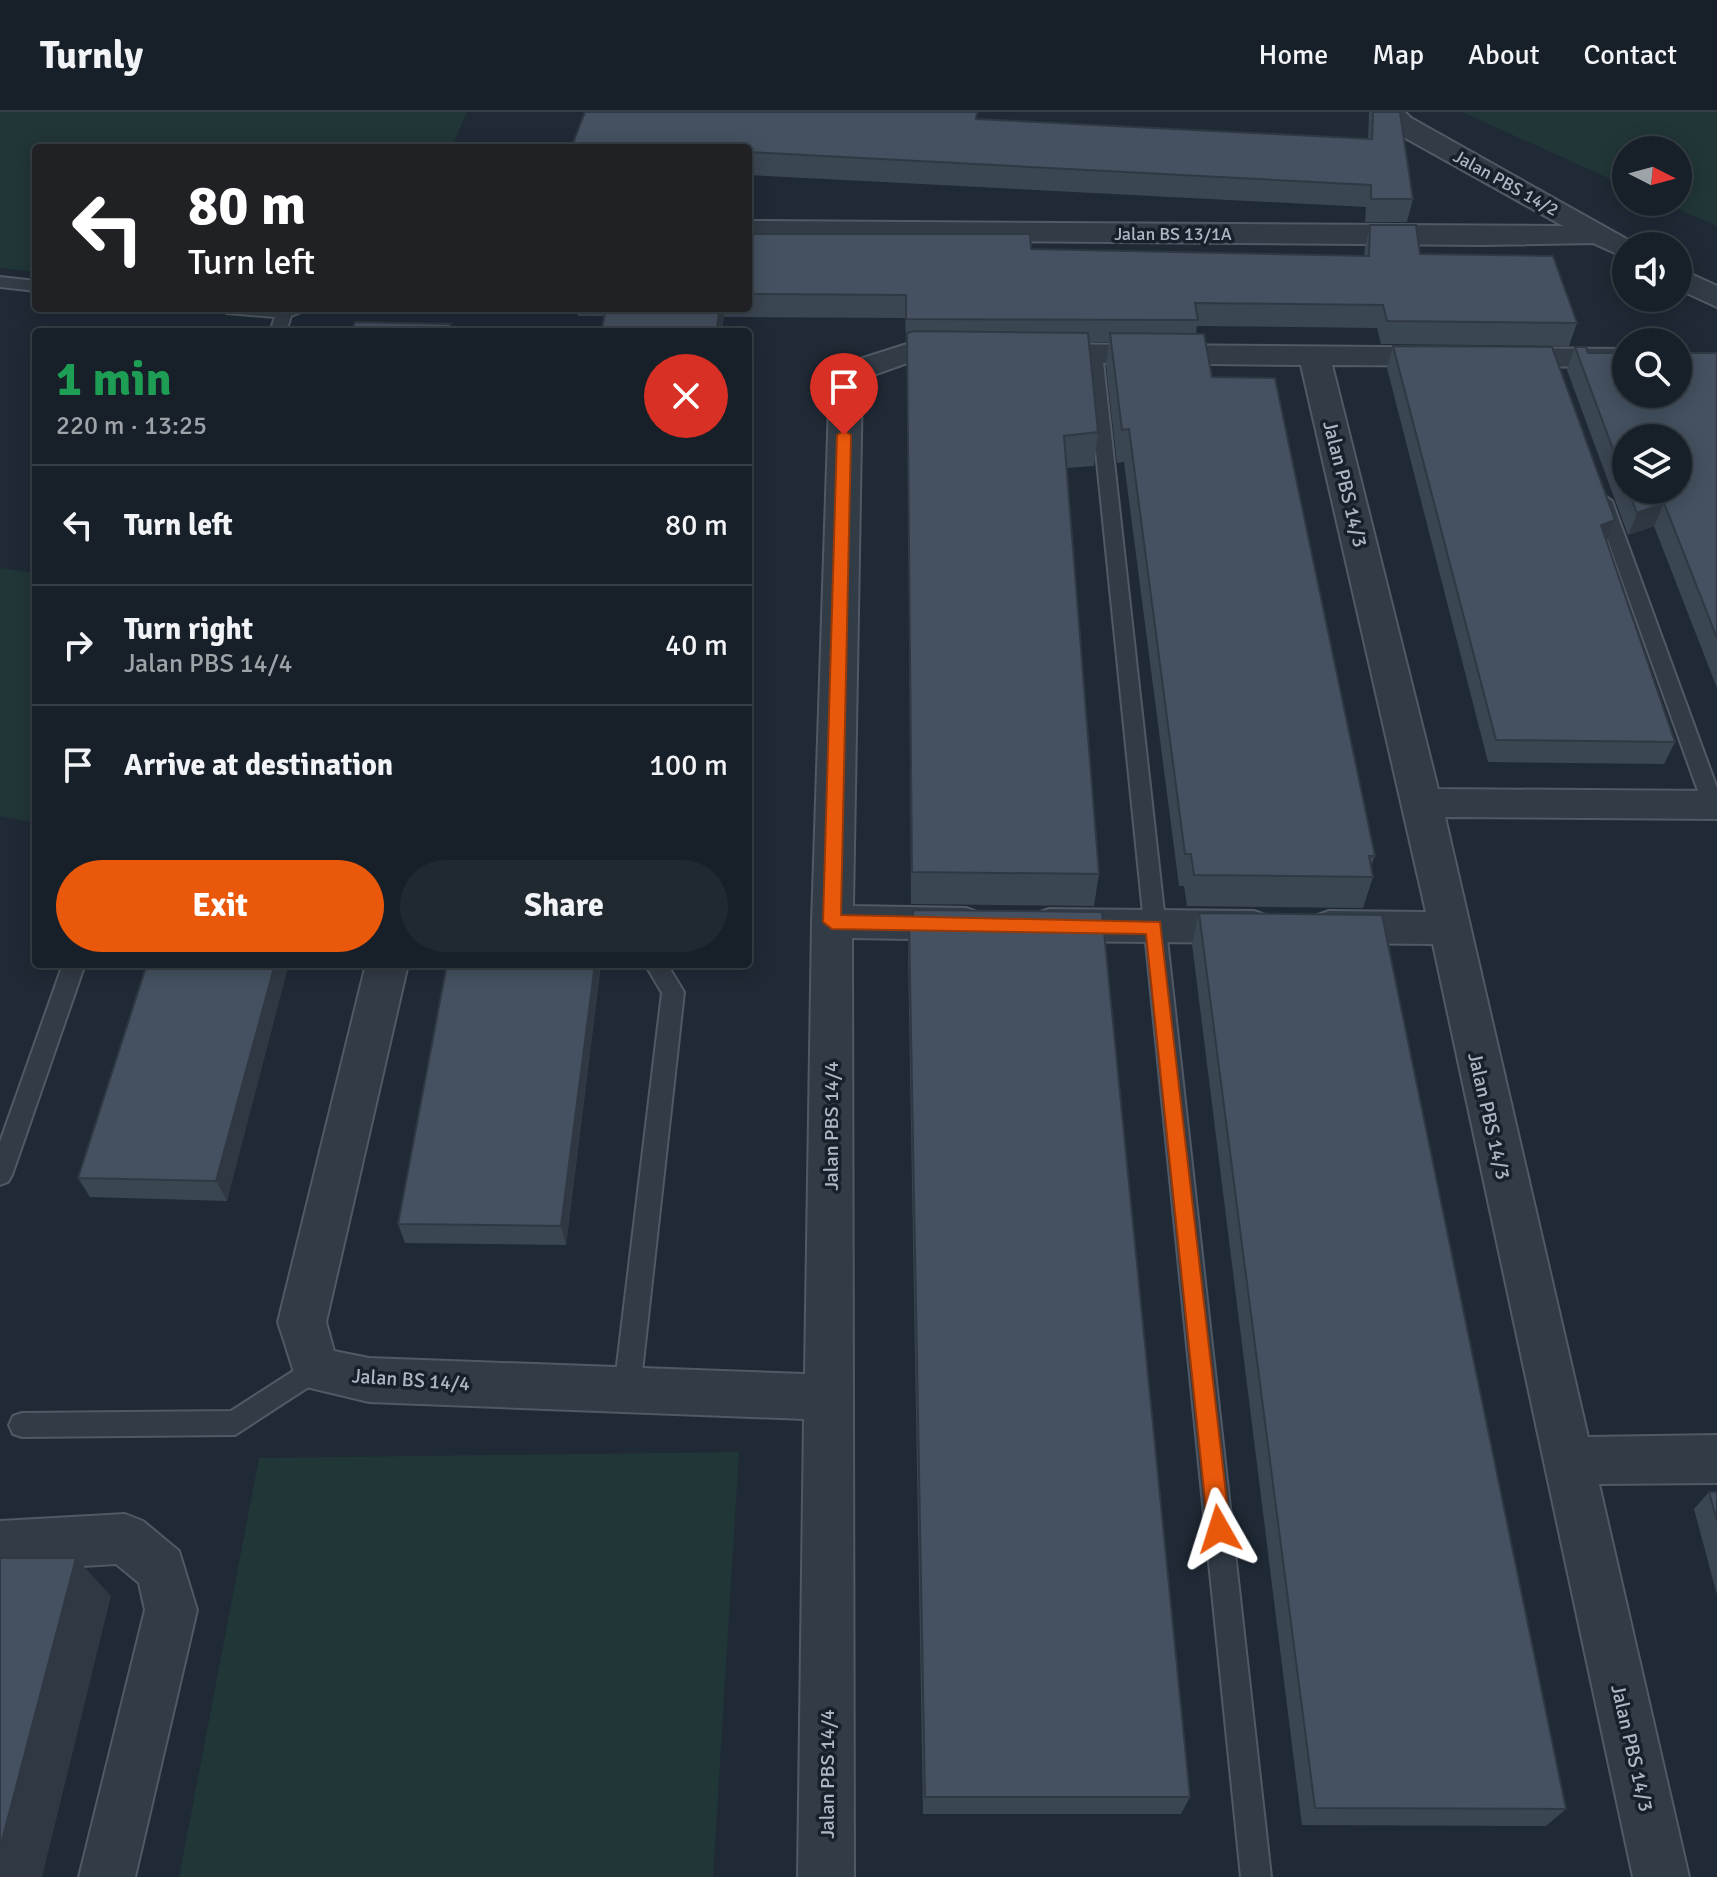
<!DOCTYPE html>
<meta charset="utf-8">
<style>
body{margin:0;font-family:Signika,sans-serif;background:#202830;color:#f1f3f6;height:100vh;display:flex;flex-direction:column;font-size:30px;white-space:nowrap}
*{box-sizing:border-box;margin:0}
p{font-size:26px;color:#9ea3a8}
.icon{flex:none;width:44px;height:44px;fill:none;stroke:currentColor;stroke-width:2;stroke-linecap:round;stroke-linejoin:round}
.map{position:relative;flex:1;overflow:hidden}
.sheet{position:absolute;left:32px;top:216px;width:720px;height:640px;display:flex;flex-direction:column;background:#172028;border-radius:8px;box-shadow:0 4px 20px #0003,0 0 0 2px #363e45}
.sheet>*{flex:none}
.hud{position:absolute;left:32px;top:32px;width:720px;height:168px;border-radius:8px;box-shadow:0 4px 20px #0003,0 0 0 2px #363e45;background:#202124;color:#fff;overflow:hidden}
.needle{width:52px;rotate:96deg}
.buttons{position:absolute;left:1612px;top:24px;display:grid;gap:16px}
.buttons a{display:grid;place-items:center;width:80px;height:80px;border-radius:50%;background:#172028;box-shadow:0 4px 20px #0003,0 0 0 2px #363e45;font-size:40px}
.pin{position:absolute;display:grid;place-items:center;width:68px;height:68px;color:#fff;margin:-82px -34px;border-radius:50% 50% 50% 0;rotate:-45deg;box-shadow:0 0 8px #0007}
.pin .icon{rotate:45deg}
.me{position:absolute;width:88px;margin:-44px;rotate:354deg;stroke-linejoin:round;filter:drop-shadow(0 0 6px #0008)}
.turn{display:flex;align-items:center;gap:28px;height:168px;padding:0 24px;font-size:36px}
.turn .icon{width:104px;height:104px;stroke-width:2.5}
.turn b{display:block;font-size:56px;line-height:68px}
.round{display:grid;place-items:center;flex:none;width:84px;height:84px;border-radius:42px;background:#202830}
.head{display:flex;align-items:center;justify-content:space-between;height:136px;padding:0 24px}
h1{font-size:48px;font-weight:700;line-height:60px;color:#1e9e55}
.primary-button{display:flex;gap:16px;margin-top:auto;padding:16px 24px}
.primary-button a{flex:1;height:92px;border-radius:48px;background:#ea580c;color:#fff;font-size:32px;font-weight:700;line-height:92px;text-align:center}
.primary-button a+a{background:#202830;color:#f1f3f6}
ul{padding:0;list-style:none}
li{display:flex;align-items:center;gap:24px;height:120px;padding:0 24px;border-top:2px solid #363e45}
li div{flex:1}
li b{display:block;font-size:30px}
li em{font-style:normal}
header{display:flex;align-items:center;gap:48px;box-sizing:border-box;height:112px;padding:0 40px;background:#172028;border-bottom:2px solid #363e45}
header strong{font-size:38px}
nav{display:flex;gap:44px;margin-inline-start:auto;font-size:28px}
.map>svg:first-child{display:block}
</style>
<header>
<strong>Turnly</strong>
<nav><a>Home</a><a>Map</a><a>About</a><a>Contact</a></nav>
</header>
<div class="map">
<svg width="1717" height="1765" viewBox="0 0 1717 1765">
<rect width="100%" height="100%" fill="#1f2a36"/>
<g fill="#213637">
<polygon points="0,0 467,0 451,36 36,36 36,160 0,156"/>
<polygon points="1462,0 1717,0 1717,114 1662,90 1678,90 1678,38 1626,38 1626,74"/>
<polygon points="0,456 36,461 36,711 0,704"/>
<polygon points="739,1340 713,1765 179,1765 259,1346"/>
</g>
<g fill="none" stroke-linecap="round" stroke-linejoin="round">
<g stroke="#505965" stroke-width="4">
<g id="service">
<polygon points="0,165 36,169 36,179 0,175"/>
<polygon points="219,196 311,196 291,204 286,220 270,220 275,205 227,201"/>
<polygon points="1094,236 1102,241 1271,1765 1241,1765 1086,241"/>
<polygon points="1603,383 1612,389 1717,676 1717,699 1706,698 1703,693 1594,389"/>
<polygon points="63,852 85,852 12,1063 8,1070 0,1073 0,1030"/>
<polygon points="645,852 667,852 684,880 640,1278 636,1286 627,1290 618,1286 614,1278 662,881"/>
<polygon points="315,1245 324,1249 328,1257 324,1265 235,1323 22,1325 13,1322 9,1313 13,1304 22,1301 231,1299"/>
</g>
</g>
<g stroke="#505965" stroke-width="4">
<g id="minor">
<polygon points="1376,0 1405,0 1411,6 1639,134 1626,134 1626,146 1593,131 1483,133 748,127 748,109 1563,114 1391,18"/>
<polygon points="1678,156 1717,174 1717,195 1678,177"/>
<polygon points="910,231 973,233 978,240 973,247 913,249 862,267 853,794 966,796 980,801 986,812 980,823 966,828 852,826 854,1765 798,1765 804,1307 369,1290 298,1273 278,1210 366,852 408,852 326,1210 334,1239 369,1246 805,1262 812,810 830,262 835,255"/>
<polygon points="1032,232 1626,237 1626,255 1332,253 1438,677 1717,679 1717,707 1445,705 1588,1325 1717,1323 1717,1371 1599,1372 1689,1765 1633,1765 1433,832 1329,831 1315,826 1309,815 1315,804 1329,799 1426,800 1301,253 1032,250 1021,248 1016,241 1021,234"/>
<polygon points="1049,797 1254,799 1268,804 1274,815 1268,826 1254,831 1049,829 1035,824 1029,813 1035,802"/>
<polygon points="125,1402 143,1409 179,1439 197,1498 135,1765 79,1765 145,1498 139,1471 116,1452 0,1459 0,1409"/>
</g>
</g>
<use href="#service" fill="#323c46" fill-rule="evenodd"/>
<use href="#minor" fill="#323c46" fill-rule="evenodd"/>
</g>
<g fill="#3b4653" fill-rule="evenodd">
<polygon points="977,0 977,7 1368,27 1369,0 1399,0 1413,87 1407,110 1365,110 1366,95 748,63 748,36 573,36 573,31"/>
<polygon points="1370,113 1420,142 1577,211 1569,234 1381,232 1377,216 1197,214 1196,222 1212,265 1375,744 1371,754 1373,765 1363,796 1187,794 1184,774 1179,774 1124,350 1117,351 1106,254 1109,230 1089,230 1098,320 1094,354 1067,356 1099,762 1094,794 911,792 907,229 906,229 905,206 578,204 576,196 748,196 748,122 1031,137 1364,144 1365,135"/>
<polygon points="1393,234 1607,429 1675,630 1664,652 1488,650 1387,256"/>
<path d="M1575,235L1588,241H1717V576L1654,414L1628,423L1567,258ZM1626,326L1678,378H1626Z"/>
<polygon points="913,798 1190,1685 1181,1702 923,1702 908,842 909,811 913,811"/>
<polygon points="1199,801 1566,1697 1546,1714 1302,1713 1192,832"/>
<polygon points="601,852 566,1133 405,1131 398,1112"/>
<polygon points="238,1044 227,1089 90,1085 78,1066"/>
<polygon points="1709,1380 1717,1380 1717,1483 1694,1397"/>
</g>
<g fill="#303943">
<polygon points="720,196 723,196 724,205 722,220 716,220"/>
<polygon points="1664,391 1654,414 1628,423 1637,401"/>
<polygon points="1615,408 1606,431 1601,413"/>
<polygon points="275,852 289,852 227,1089 216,1069"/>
<polygon points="595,852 601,852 566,1133 561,1114"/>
<polygon points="76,1446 111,1484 42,1765 0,1765 0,1736"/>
</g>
<g fill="#455160" stroke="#303943" stroke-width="2">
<polygon points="585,0 977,0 976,7 1372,27 1373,0 1399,0 1400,1 1413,87 1371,87 1371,73 748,40 748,36 665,36 573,31"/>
<polygon points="1370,113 1416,113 1420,142 1553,144 1577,211 1387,209 1383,193 1195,191 1198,208 906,207 906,183 748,182 748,122 1030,122 1031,137 1369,144"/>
<polygon points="606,196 720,196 716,220 601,220"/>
<polygon points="355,210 451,212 448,220 351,220"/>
<polygon points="914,219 1088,221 1098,320 1064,324 1099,762 912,760 907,221"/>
<polygon points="1110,221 1204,222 1212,265 1275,266 1375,744 1369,744 1373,765 1194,763 1191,742 1185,742 1129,317 1122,318"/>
<polygon points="1393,234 1552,235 1615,408 1601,413 1675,630 1496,628"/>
<polygon points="1575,235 1586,235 1588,241 1626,241 1626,282 1678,282 1678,241 1717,241 1717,526 1664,391 1637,401 1628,378 1678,378 1678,326 1626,326 1626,372"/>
<polygon points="913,798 1102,800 1190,1685 925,1685 909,811 913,811"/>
<polygon points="1199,801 1382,803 1566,1697 1315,1696"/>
<polygon points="147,852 275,852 216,1069 78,1066"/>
<polygon points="447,852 595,852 561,1114 398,1112"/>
<polygon points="1709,1380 1717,1380 1717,1409"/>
<polygon points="0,1446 76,1446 0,1736"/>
</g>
<polygon fill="#ea580c" stroke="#983908" stroke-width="2" points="844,319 851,323 841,803 1160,810 1230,1417 1227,1424 1219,1427 1211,1424 1208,1417 1146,822 832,817 823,810 837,323"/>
<g text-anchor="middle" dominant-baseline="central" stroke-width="7" stroke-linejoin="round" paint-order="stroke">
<g font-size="18" fill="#acb6c4" stroke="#18212b">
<text transform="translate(1506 71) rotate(29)">Jalan PBS 14/2</text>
<text x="1173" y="122">Jalan BS 13/1A</text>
</g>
<g font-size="20" fill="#acb6c4" stroke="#18212b">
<text transform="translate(1345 372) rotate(76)">Jalan PBS 14/3</text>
<text transform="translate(1489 1004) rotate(77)">Jalan PBS 14/3</text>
<text transform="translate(831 1014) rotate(-90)">Jalan PBS 14/4</text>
<text transform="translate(411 1268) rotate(4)">Jalan BS 14/4</text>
<text transform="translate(1632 1636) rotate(77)">Jalan PBS 14/3</text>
<text transform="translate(827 1662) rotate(-90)">Jalan PBS 14/4</text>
</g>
</g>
</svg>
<div class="buttons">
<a><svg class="needle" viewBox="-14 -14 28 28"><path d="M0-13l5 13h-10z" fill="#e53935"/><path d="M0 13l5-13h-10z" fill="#9ea3a8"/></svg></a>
<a><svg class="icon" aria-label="sound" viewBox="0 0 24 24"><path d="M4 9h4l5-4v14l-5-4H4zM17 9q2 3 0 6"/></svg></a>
<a><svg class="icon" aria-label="search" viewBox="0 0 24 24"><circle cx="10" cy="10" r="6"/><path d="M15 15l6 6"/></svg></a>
<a><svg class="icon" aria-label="layers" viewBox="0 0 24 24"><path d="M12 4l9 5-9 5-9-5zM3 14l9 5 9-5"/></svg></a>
</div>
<div class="pin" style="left:844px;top:323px;background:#d93025"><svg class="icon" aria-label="arrive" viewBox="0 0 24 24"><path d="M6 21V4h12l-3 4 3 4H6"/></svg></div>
<svg class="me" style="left:1219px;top:1417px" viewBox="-20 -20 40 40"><path d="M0-17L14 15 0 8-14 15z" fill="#ea580c" stroke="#fff" stroke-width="4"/></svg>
<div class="hud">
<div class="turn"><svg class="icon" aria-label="left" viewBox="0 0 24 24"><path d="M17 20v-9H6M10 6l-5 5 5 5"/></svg><div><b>80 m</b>Turn left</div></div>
</div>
<section class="sheet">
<div class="head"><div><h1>1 min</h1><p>220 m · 13:25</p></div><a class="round" style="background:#d93025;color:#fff"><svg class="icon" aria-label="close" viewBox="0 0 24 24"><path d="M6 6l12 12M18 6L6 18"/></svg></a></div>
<ul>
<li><svg class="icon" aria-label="left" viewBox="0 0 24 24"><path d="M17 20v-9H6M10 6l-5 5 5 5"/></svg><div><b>Turn left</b></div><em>80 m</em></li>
<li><svg class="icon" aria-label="right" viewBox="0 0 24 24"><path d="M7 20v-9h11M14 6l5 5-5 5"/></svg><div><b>Turn right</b><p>Jalan PBS 14/4</p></div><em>40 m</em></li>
<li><svg class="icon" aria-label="arrive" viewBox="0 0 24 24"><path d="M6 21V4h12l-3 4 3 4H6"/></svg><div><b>Arrive at destination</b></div><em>100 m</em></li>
</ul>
<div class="primary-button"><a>Exit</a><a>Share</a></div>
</section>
</div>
